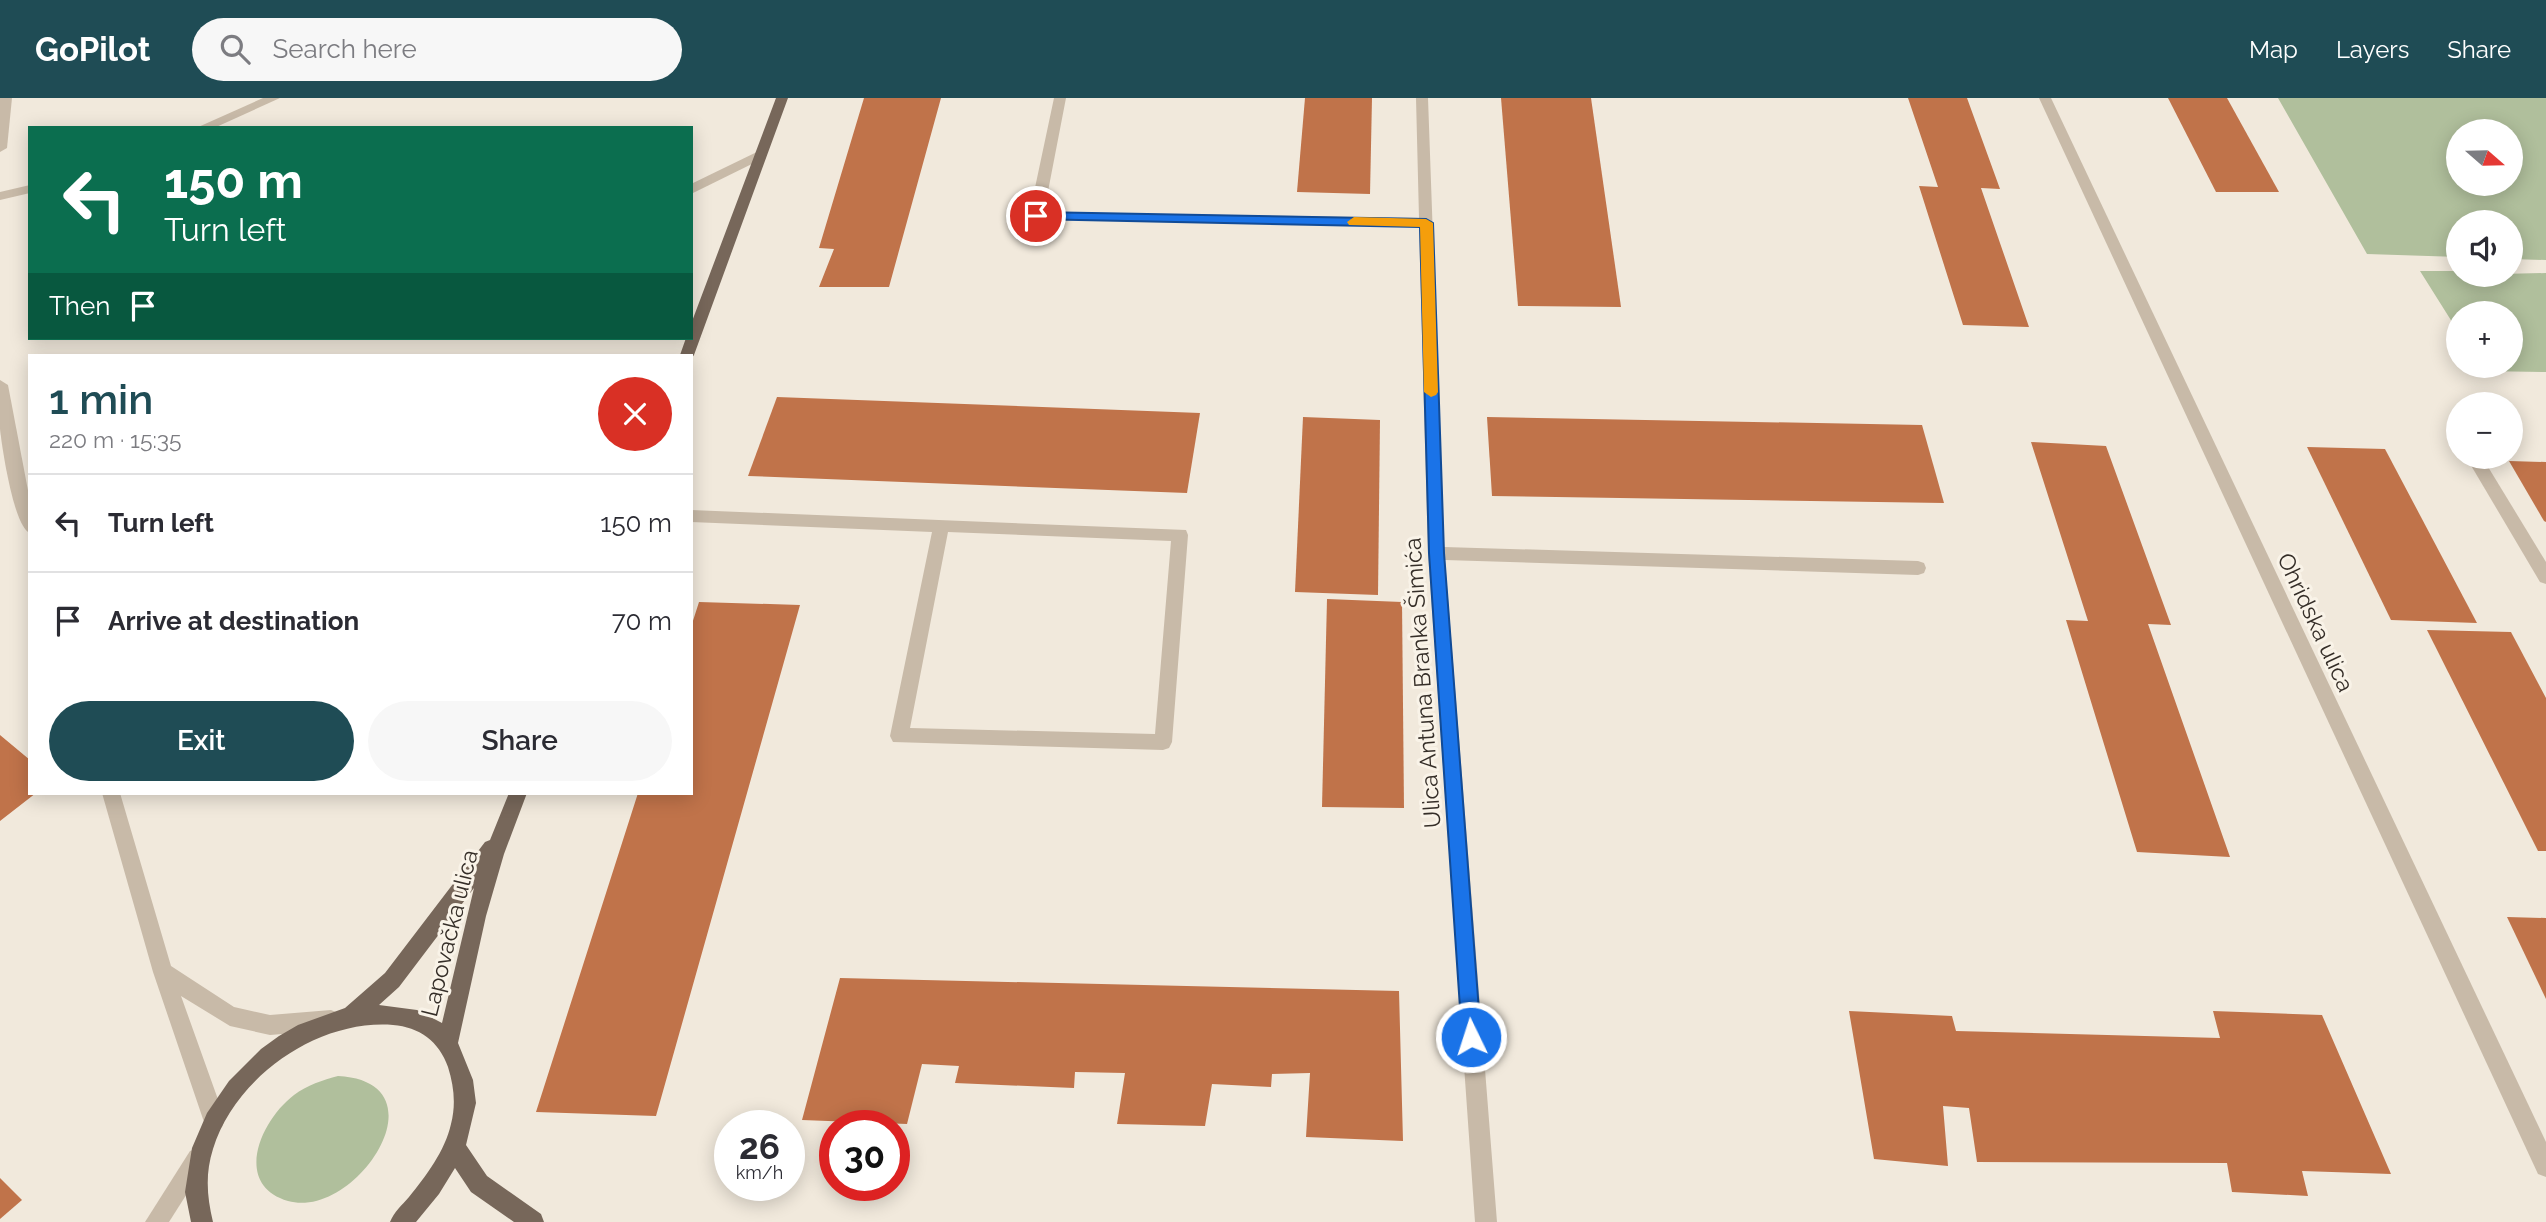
<!DOCTYPE html>
<meta charset="utf-8">
<style>
body{margin:0;font-family:Raleway,sans-serif;background:#f7f7f7;color:#2b2b33;height:100vh;display:flex;flex-direction:column;font-size:26px;white-space:nowrap}
*{box-sizing:border-box;margin:0}
p{font-size:23px;color:#7c7c81}
.icon{flex:none;width:38px;height:38px;fill:none;stroke:currentColor;stroke-width:2;stroke-linecap:round;stroke-linejoin:round}
.map{position:relative;flex:1;overflow:hidden}
.side{position:absolute;left:28px;top:256px;width:665px;height:441px;display:flex;flex-direction:column;background:#fff;border-radius:0px;box-shadow:0 4px 18px #0003}
.side>*{flex:none}
.hud{position:absolute;left:28px;top:28px;width:665px;height:214px;border-radius:0px;box-shadow:0 4px 18px #0003;background:#0b6e4f;color:#fff;overflow:hidden}
.needle{width:46px;rotate:110deg}
.buttons{position:absolute;left:2446px;top:21px;display:grid;gap:14px}
.buttons a{display:grid;place-items:center;width:77px;height:77px;border-radius:50%;background:#fff;box-shadow:0 4px 18px #0003;font-size:35px}
.speed{position:absolute;left:714px;top:1012px;display:flex;gap:14px;font-size:35px;font-weight:700;text-align:center}
.speed>*{display:grid;place-content:center;width:91px;height:91px;border-radius:50%;background:#fff;box-shadow:0 4px 18px #0003;line-height:1}
.speed small{font-size:18px;font-weight:400}
.speed .limit{border:10px solid #d22;background:#fff;color:#111}
.pin{position:absolute;display:grid;place-items:center;width:60px;height:60px;color:#fff;margin:-30px;border:4px solid #fff;border-radius:50%;box-shadow:0 2px 7px #0007}
.me{position:absolute;width:77px;margin:-38px;rotate:356deg;stroke-linejoin:round;filter:drop-shadow(0 0 5px #0008)}
.turn{display:flex;align-items:center;gap:24px;height:147px;padding:0 21px;font-size:32px}
.turn .icon{width:91px;height:91px;stroke-width:2.5}
.turn b{display:block;font-size:49px;line-height:60px}
.then{display:flex;align-items:center;height:66px;padding:0 21px;background:#0003;gap:14px;font-size:26px}
.round{display:grid;place-items:center;flex:none;width:74px;height:74px;border-radius:37px;background:#f7f7f7}
.head{display:flex;align-items:center;justify-content:space-between;height:119px;padding:0 21px}
h1{font-size:42px;font-weight:600;line-height:52px;color:#1f4c55}
.cta{display:flex;gap:14px;margin-top:auto;padding:14px 21px}
.cta a{flex:1;height:80px;border-radius:42px;background:#1f4c55;color:#fff;font-size:28px;font-weight:600;line-height:80px;text-align:center}
.cta a+a{background:#f7f7f7;color:#2b2b33}
ul{padding:0;list-style:none}
li{display:flex;align-items:center;gap:21px;height:98px;padding:0 21px;border-top:2px solid #e1e1e2}
li div{flex:1}
li b{display:block;font-size:26px}
li em{font-style:normal}
header{display:flex;align-items:center;gap:42px;box-sizing:border-box;height:98px;padding:0 35px;background:#1f4c55;color:#fff}
header strong{font-size:33px}
nav{display:flex;gap:38px;margin-inline-start:auto;font-size:24px}
.search{width:490px;height:63px;background:#f7f7f7;display:flex;align-items:center;gap:18px;box-sizing:border-box;padding:0 24px;border-radius:38px;color:#7c7c81;font-size:26px}
.map>svg:first-child{display:block}
</style>
<header>
<strong>GoPilot</strong>
<div class="search"><svg class="icon" aria-label="search" viewBox="0 0 24 24"><circle cx="10" cy="10" r="6"/><path d="M15 15l6 6"/></svg>Search here</div>
<nav><a>Map</a><a>Layers</a><a>Share</a></nav>
</header>
<div class="map">
<svg width="2546" height="1124" viewBox="0 0 2546 1124">
<rect width="100%" height="100%" fill="#f1e9dc"/>
<g fill="#b0bf9c" fill-rule="evenodd">
<path d="M2278,0H2546V162L2511,161V124H2459V159L2367,156ZM2459,33H2511V86H2459Z"/>
<polygon points="2420,173 2459,173 2459,177 2546,175 2546,274 2482,273 2479,268 2511,268 2511,215 2459,215 2459,235"/>
<path d="M338,978C447,984 356,1122 288,1103C232,1086 261,1022 294,997C307,987 323,982 338,978Z"/>
</g>
<g fill="#c0734a">
<polygon points="864,0 941,0 889,189 819,189 834,151 819,150"/>
<polygon points="1305,0 1372,0 1370,96 1297,94"/>
<polygon points="1501,0 1591,0 1621,209 1518,208"/>
<polygon points="1908,0 1967,0 2000,91 1981,90 2029,229 1963,227 1919,88 1938,89"/>
<polygon points="2168,0 2227,0 2279,94 2216,94"/>
<polygon points="777,299 1200,315 1187,395 748,378"/>
<polygon points="1303,319 1380,322 1378,497 1295,494"/>
<polygon points="1487,319 1922,327 1944,405 1492,398"/>
<polygon points="2031,344 2106,348 2171,527 2148,526 2230,759 2137,754 2066,522 2088,523"/>
<polygon points="2307,349 2385,351 2477,525 2391,522"/>
<polygon points="2509,363 2546,364 2546,424 2544,423"/>
<polygon points="1327,501 1402,504 1404,710 1322,709"/>
<polygon points="699,504 800,507 656,1018 536,1014 638,695 691,695 691,529"/>
<polygon points="2427,532 2511,534 2546,600 2546,753 2538,753"/>
<polygon points="0,637 30,662 30,695 36,695 0,723"/>
<polygon points="2507,819 2546,820 2546,901"/>
<polygon points="840,880 1399,893 1403,1043 1306,1039 1310,975 1272,976 1271,989 1212,986 1205,1028 1117,1026 1125,975 1075,974 1074,990 955,985 959,968 922,966 907,1026 802,1022"/>
<polygon points="1849,913 1952,918 1956,933 2220,940 2213,913 2322,917 2391,1076 2302,1073 2308,1098 2232,1094 2227,1065 1977,1064 1969,1010 1943,1008 1948,1068 1874,1061"/>
<polygon points="0,1080 22,1102 0,1121"/>
</g>
<g fill="none" stroke-linecap="round" stroke-linejoin="round">
<g fill="#c8baa8" fill-rule="evenodd">
<polygon points="0,0 12,0 7,50 0,54"/>
<polygon points="263,0 280,0 214,30 196,30"/>
<polygon points="1054,0 1066,0 1044,114 1419,120 1416,0 1428,0 1444,449 1918,463 1924,465 1926,470 1924,475 1918,477 1445,462 1497,1124 1475,1124 1428,455 1419,129 1031,121 1029,118"/>
<polygon points="2039,0 2051,0 2546,1044 2546,1079 2538,1076"/>
<polygon points="761,52 766,53 766,59 691,96 691,86"/>
<polygon points="30,87 30,95 0,102 0,94"/>
<path d="M0,282L8,287L30,403V435C14,430 2,350 0,331C0,315 0,298 0,282Z"/>
<polygon points="2466,359 2482,359 2546,464 2546,486 2540,484"/>
<path d="M691,412L1186,432L1188,437L1172,644L1169,650L1163,652L893,644L890,638L932,434L691,424ZM948,434L1171,443L1155,636L910,630Z"/>
<polygon points="102,695 120,695 171,868 234,909 270,917 331,912 338,915 341,922 338,929 331,932 270,937 230,928 181,898 225,1021 222,1029 214,1032 206,1029 203,1021 153,874"/>
<polygon points="198,1050 206,1053 209,1061 169,1124 145,1124 190,1053"/>
</g>
<g fill="#77675a" fill-rule="evenodd">
<polygon points="776,0 788,0 694,257 691,261 691,257 680,257 686,240 691,240 691,226"/>
<path d="M509,695H527L504,756L486,818L458,945L473,982L476,1005L466,1047L487,1078L541,1116L544,1124H514L471,1094L455,1070L439,1096L416,1124H390C394,1114 402,1107 409,1099C426,1078 445,1053 451,1026C456,1007 454,988 448,969C439,943 419,929 393,927C318,921 235,979 213,1051C205,1076 207,1099 213,1124H191L185,1094L192,1050L207,1015L229,983L261,951L279,938L298,927L345,910L385,875L485,744L490,742ZM474,790L442,925L417,912L379,907L399,889Z"/>
</g>
</g>
<polygon fill="#1a73e8" stroke="#114b97" stroke-width="2" points="1036,114 1426,121 1433,125 1444,455 1481,939 1478,946 1471,948 1465,946 1462,939 1429,455 1420,129 1031,121 1030,118"/>
<polygon fill="#f59e0b" points="1354,119 1426,121 1433,125 1438,294 1436,297 1431,299 1424,294 1420,129 1349,127 1347,124"/>
<g text-anchor="middle" dominant-baseline="central" stroke-width="6" stroke-linejoin="round" paint-order="stroke">
<g font-size="23" fill="#352e28" stroke="#f9f3e8">
<text transform="translate(2316 524) rotate(65)">Ohridska ulica</text>
<text transform="translate(1422 585) rotate(-94)">Ulica Antuna Branka Šimića</text>
<text transform="translate(449 835) rotate(-76)">Lapovačka ulica</text>
</g>
</g>
</svg>
<div class="buttons">
<a><svg class="needle" viewBox="-14 -14 28 28"><path d="M0-13l5 13h-10z" fill="#e53935"/><path d="M0 13l5-13h-10z" fill="#7c7c81"/></svg></a>
<a><svg class="icon" aria-label="sound" viewBox="0 0 24 24"><path d="M4 9h4l5-4v14l-5-4H4zM17 9q2 3 0 6"/></svg></a>
<a>+</a>
<a>−</a>
</div>
<div class="speed"><div>26<small>km/h</small></div><div class="limit">30</div></div>
<div class="pin" style="left:1036px;top:118px;background:#d93025"><svg class="icon" aria-label="arrive" viewBox="0 0 24 24"><path d="M6 21V4h12l-3 4 3 4H6"/></svg></div>
<svg class="me" style="left:1471px;top:939px" viewBox="-20 -20 40 40"><circle r="17" fill="#1a73e8" stroke="#fff" stroke-width="3"/><path d="M0-11L8 9 0 5-8 9z" fill="#fff"/></svg>
<div class="hud">
<div class="turn"><svg class="icon" aria-label="left" viewBox="0 0 24 24"><path d="M17 20v-9H6M10 6l-5 5 5 5"/></svg><div><b>150 m</b>Turn left</div></div>
<div class="then">Then<svg class="icon" aria-label="arrive" viewBox="0 0 24 24"><path d="M6 21V4h12l-3 4 3 4H6"/></svg></div>
</div>
<section class="side">
<div class="head"><div><h1>1 min</h1><p>220 m · 15:35</p></div><a class="round" style="background:#d93025;color:#fff"><svg class="icon" aria-label="close" viewBox="0 0 24 24"><path d="M6 6l12 12M18 6L6 18"/></svg></a></div>
<ul>
<li><svg class="icon" aria-label="left" viewBox="0 0 24 24"><path d="M17 20v-9H6M10 6l-5 5 5 5"/></svg><div><b>Turn left</b></div><em>150 m</em></li>
<li><svg class="icon" aria-label="arrive" viewBox="0 0 24 24"><path d="M6 21V4h12l-3 4 3 4H6"/></svg><div><b>Arrive at destination</b></div><em>70 m</em></li>
</ul>
<div class="cta"><a>Exit</a><a>Share</a></div>
</section>
</div>
